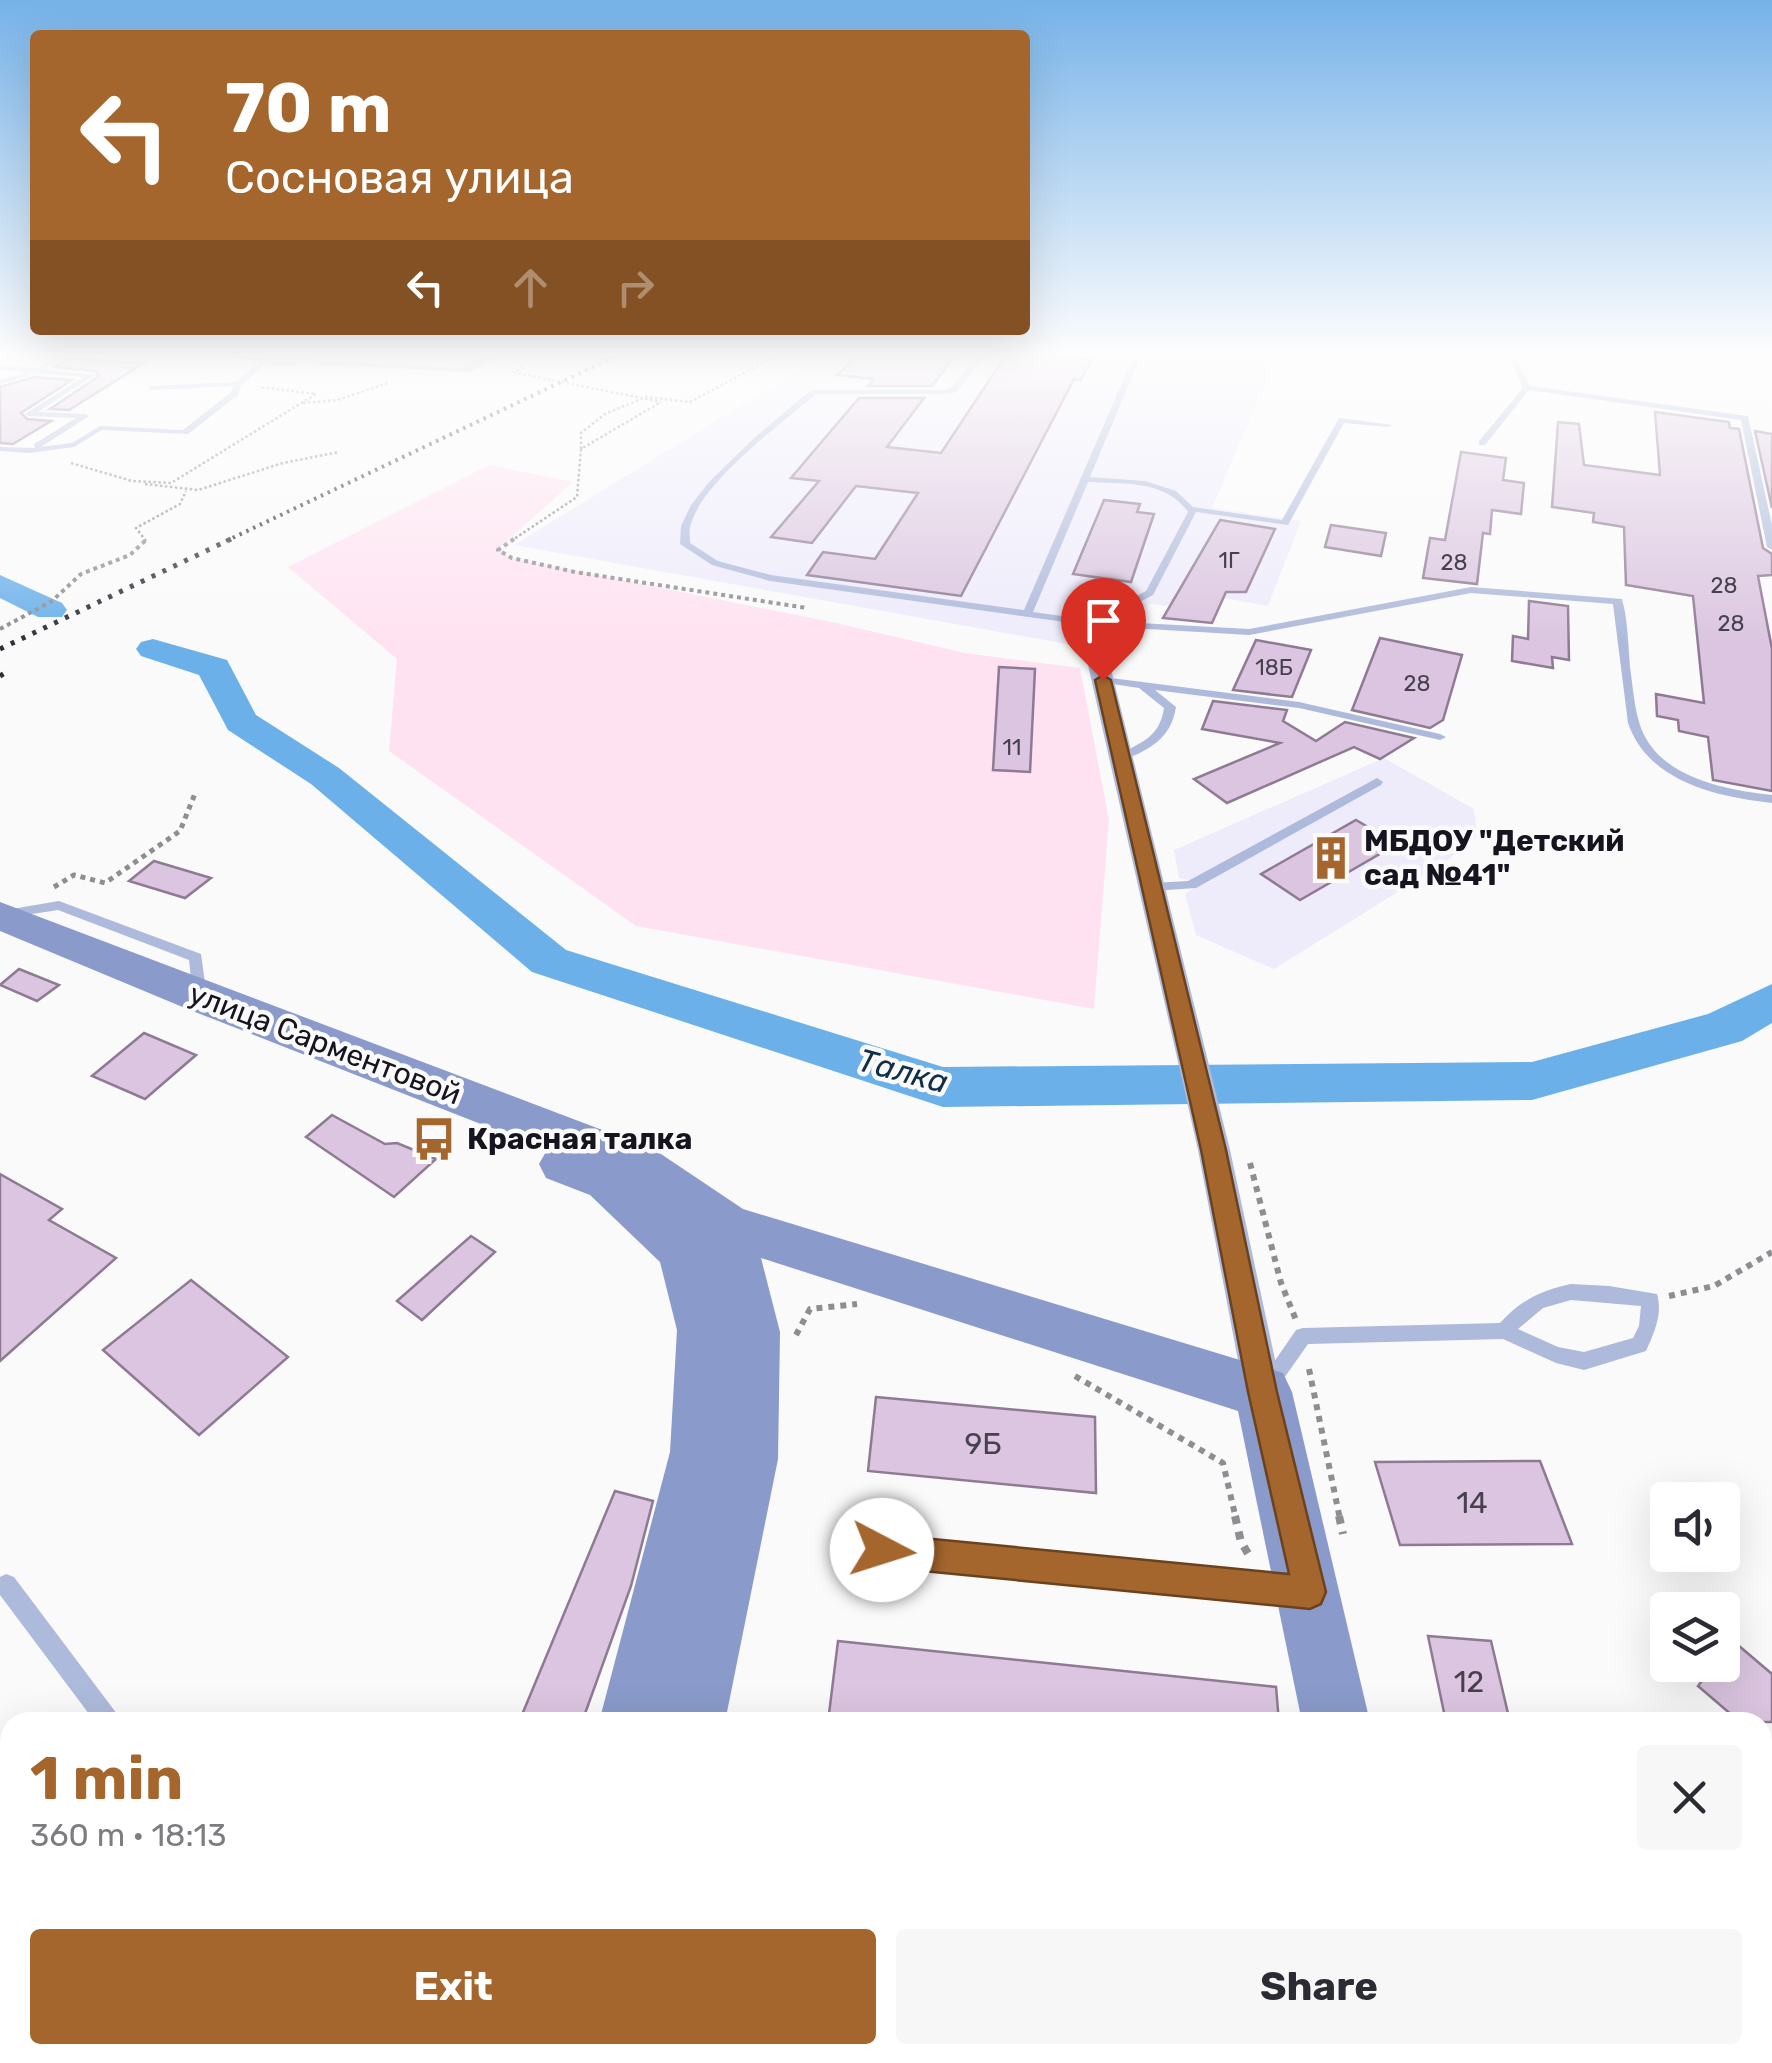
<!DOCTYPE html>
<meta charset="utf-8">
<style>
body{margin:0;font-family:Rubik,sans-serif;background:#f7f7f7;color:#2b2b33;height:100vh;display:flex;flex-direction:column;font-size:38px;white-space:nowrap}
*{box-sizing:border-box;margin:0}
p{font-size:32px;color:#7c7c81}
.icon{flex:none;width:55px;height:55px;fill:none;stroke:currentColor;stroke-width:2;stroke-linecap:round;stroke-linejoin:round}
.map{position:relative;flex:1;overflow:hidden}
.sheet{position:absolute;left:0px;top:1712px;width:1772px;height:352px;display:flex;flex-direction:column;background:#fff;border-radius:30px 30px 0 0;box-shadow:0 10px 40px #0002}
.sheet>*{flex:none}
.banner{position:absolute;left:30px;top:30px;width:1000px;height:305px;border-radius:10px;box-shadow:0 10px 40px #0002;background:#a5662e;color:#fff;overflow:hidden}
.fabs{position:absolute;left:1650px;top:1482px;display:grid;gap:20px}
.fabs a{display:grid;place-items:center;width:90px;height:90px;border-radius:10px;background:#fff;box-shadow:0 10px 40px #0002;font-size:50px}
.pin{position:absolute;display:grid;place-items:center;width:85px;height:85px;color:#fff;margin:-102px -42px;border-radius:50% 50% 50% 0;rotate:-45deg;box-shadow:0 0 10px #0007}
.pin .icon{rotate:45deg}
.me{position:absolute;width:110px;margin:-55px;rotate:95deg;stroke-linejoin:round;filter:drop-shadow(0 0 8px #0008)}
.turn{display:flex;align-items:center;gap:35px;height:210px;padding:0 30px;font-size:45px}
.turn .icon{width:130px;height:130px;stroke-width:2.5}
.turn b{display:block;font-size:70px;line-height:85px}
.lanes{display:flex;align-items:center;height:95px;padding:0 30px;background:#0003;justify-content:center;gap:50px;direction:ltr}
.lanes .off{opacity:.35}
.round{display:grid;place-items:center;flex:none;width:105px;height:105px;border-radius:10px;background:#f7f7f7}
.headline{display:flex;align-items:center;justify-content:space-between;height:170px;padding:0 30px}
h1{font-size:60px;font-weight:700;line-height:75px;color:#a5662e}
.button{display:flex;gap:20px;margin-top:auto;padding:20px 30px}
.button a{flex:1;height:115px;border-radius:10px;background:#a5662e;color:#fff;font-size:40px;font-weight:700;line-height:115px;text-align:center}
.button a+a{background:#f7f7f7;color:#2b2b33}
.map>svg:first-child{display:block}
</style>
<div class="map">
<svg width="1772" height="2063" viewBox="0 0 1772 2063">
<rect width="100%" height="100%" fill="#fafafa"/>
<g fill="#eeebfb">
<polygon points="823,355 1267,355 1270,372 1212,508 1301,521 1268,606 1196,593 1180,607 1148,604 1141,628 1125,649 1095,649 514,545"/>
<polygon points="1384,758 1474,809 1477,837 1441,865 1274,969 1196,935 1185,894 1193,889 1190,881 1179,878 1174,850"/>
</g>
<polygon fill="#ffe2f1" points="489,465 573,482 498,549 512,558 832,622 965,653 1080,668 1109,820 1094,1009 636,926 389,751 397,659 288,567"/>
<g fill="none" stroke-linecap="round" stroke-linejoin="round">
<g fill="#6bb0e9" fill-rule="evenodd">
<polygon points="0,575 62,603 67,610 62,617 38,617 0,598"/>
<polygon points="153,639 227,660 256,715 339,768 566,950 943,1067 1532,1062 1708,1014 1772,984 1772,1023 1742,1041 1532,1100 943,1107 532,972 311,784 228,730 199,675 141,656 136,649 141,642"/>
</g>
</g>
<g fill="#dbc5e0" stroke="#8e7a93" stroke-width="2.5">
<polygon points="857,355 955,355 932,386 868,386 874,379 837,375"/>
<polygon points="1006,355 1092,359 1081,380 1074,379 961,596 807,575 823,552 875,559 918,493 856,486 812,543 771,537 819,481 791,478 859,398 924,398 887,447 941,453"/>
<polygon points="67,359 144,363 69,410 50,409 99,376 95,371 55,367"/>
<polygon points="34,377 72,380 21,413 27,419 51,421 13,444 0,443 0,387"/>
<polygon points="1655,412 1729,422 1730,428 1739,429 1763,548 1772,554 1772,575 1758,576 1772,649 1772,791 1713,780 1708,737 1679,731 1678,720 1657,716 1656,694 1704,703 1693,596 1626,585 1624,527 1593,522 1594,513 1552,507 1558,422 1579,424 1584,465 1660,475"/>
<polygon points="1755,431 1772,434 1772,508"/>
<polygon points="1461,452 1506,458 1503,480 1524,483 1521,514 1492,510 1490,534 1483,533 1477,584 1423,578 1430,538 1445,540"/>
<polygon points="1104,500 1140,504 1137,512 1154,514 1131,582 1073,574"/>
<polygon points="1220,520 1275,529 1246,592 1226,592 1212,623 1163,618"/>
<polygon points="1331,525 1386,533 1381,556 1325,547"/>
<polygon points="1529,601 1568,606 1569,660 1552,657 1553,668 1512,661 1513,636 1528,639"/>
<polygon points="1380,638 1462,655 1443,720 1430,728 1352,710"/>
<polygon points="1256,640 1311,650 1292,697 1233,690"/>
<polygon points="999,667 1035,669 1030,772 993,770"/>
<polygon points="1213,701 1287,710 1283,721 1316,741 1345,722 1414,738 1380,759 1354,747 1227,803 1194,779 1280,743 1202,729"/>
<polygon points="1356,820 1397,844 1300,900 1261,874"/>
<polygon points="154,861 211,878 185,898 129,881"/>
<polygon points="19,969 59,985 37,1001 0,985"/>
<polygon points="144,1033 196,1055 145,1099 92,1076"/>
<polygon points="332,1115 385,1144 397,1143 436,1159 394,1197 306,1137"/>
<polygon points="0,1174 62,1209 49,1220 116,1258 0,1361"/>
<polygon points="471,1236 495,1252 422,1320 397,1301"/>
<polygon points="191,1280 288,1357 199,1435 103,1350"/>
<polygon points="876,1397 1095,1417 1096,1493 868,1471"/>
<polygon points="1540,1461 1572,1544 1400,1545 1375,1462"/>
<polygon points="615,1491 653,1501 631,1586 582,1722 519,1722"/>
<polygon points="1428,1636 1491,1641 1510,1722 1446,1722"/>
<polygon points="1732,1640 1772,1674 1772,1722 1740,1722 1698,1686 1714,1665 1722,1665 1722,1653"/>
<polygon points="838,1641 1276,1687 1279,1722 828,1722"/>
</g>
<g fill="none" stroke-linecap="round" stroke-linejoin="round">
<g stroke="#8e8d92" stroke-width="2.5" stroke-dasharray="2.5 2.5" stroke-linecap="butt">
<polyline points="514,357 524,367 514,372 552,380"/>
<polyline points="303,403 337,400 389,383"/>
<polyline points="581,449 581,433 605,414 646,397 690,402 778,355"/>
<polyline points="71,463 132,481 171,483 316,394 259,387"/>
<polyline points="145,484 198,490 283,463 339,452"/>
<polyline points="146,541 136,528 180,504 186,491"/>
<polyline points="511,541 577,497 581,449 661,402"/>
</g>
<g stroke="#8e8d92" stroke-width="4" stroke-dasharray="4 4" stroke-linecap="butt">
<polyline points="514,539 498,550 512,558 575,572 807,608"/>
<polyline points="0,629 52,601 81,574 130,555 147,539"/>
</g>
<polyline stroke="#8e8d92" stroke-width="5" stroke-dasharray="5 5" stroke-linecap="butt" points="54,887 74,875 105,883 180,831 196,791"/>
<g stroke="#8e8d92" stroke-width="6" stroke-dasharray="6 6" stroke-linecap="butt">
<polyline points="1250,1163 1281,1283 1296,1320"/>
<polyline points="1669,1296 1714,1286 1772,1252"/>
<polyline points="796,1335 810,1309 857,1304"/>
<polyline points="1309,1369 1340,1519"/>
<polyline points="1075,1376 1223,1463 1236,1519"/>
</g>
<g stroke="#8e8d92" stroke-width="8" stroke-dasharray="8 8" stroke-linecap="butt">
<polyline points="1235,1516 1241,1542 1252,1560"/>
<polyline points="1339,1516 1343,1534"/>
<polyline points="676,2063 678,2055"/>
</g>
<g fill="#aebadb" fill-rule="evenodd">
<polygon points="57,355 66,355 45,370 95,375 38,412 85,414 89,416 41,447 72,443 100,426 183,430 231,392 233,386 151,390 148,386 235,382 260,362 211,355 234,355 270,360 241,385 238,395 188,434 102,430 74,447 29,453 0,451 0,447 35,448 34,444 76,418 29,416 25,414 83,377 0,370 0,366 38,368"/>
<path d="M977,355H984L957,392L948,394H816C782,423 700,483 690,527C689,532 690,538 690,543L718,561L771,575L1024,610L1134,355H1141L1090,477L1145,481L1176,491L1193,507L1282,520L1339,418L1392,425L1388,427L1344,423L1288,525L1196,512L1153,595L1104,621L1249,629L1471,587L1622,599C1628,620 1628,645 1630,667C1633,687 1634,709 1641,728C1660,778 1726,790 1772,795V803C1718,797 1648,782 1628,723L1613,604L1471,593L1249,635L1098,626L1104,665L1099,668L1094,665L1087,625L770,581L712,565L680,544L681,526L691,505L709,482L753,439L811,390H947L951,388ZM1088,482C1123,484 1166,480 1188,512L1146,591L1091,620L1033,612Z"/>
<polygon points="1508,355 1514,355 1530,386 1748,416 1772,525 1772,550 1767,547 1741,420 1529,390 1485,445 1479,445 1479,441 1523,388"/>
<polygon points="297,359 462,368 466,370 462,372 294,363"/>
<polygon points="27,372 30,376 0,384 0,380"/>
<path d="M1103,677L1299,702L1440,734L1446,737L1440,740L1299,708L1155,690L1176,707C1171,739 1149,750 1121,761L1117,759V755C1141,743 1160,737 1164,708L1139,688L1099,682L1098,680Z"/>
<polygon points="1377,778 1383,782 1381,785 1196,888 1152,891 1145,887 1152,883 1188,881"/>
<polygon points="59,901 201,954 207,997 205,1001 200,1002 193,997 189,960 58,910 0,919 0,911"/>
<path d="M1571,1284L1609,1286L1657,1294C1663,1314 1654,1333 1646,1351L1584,1370L1556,1363L1503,1339L1308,1344L1275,1391L1268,1394L1261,1391L1258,1385L1296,1330L1303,1328L1500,1323C1520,1301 1541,1290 1571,1284ZM1571,1300L1641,1306L1639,1326L1633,1338L1584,1352L1558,1347L1518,1329L1543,1308Z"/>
<polygon points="844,1536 1291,1579 1299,1582 1302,1590 1299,1598 1291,1601 844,1558 837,1554 833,1547 837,1540"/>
<polygon points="6,1574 14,1577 117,1714 120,1722 95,1722 0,1595 0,1577"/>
<polygon points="343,2055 373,2055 377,2063 347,2063"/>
</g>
<g fill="#aebadb" fill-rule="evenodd">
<path d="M315,355C301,367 275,370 259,360L266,356Z"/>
<polygon points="485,355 503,355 467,373 455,370"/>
<polygon points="1099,659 1110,665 1230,1150 1282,1392 1277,1405 1263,1410 1249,1405 1244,1392 1198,1150 1088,665"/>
</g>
<g fill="#8a9aca" fill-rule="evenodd">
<polygon points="0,902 655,1150 743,1209 1283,1373 1292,1392 1370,1722 1302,1722 1238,1411 761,1258 780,1332 778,1459 725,1722 599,1722 670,1452 677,1330 660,1262 590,1195 546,1178 539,1164 547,1150 185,1008 0,931"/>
<polygon points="506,2055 657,2055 655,2063 504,2063"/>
<polygon points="1364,2055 1446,2055 1447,2063 1365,2063"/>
</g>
<polyline stroke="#2f2d37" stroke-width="4" stroke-dasharray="2.5 5" stroke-linecap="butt" points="226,541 618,355"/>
<g stroke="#2f2d37" stroke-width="5" stroke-dasharray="4 8" stroke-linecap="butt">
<polyline points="0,649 231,539"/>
<polyline points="0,676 10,670"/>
</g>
<polyline stroke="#8e8d92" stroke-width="2.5" stroke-dasharray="2.5 2.5" stroke-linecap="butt" points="552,380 661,402"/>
</g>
<linearGradient id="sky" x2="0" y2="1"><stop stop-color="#76b2e8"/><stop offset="0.55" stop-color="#fdfdfd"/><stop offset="1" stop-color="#fdfdfd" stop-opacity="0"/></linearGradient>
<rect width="1772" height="644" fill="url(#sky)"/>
<polygon fill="#a5662e" stroke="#6b421e" stroke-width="2.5" points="1103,675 1111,680 1226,1150 1277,1392 1326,1592 1321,1604 1310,1609 882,1567 871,1562 866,1550 871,1539 882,1534 1289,1574 1248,1392 1201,1150 1095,680"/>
<defs>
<g id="building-bare" transform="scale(3.45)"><path d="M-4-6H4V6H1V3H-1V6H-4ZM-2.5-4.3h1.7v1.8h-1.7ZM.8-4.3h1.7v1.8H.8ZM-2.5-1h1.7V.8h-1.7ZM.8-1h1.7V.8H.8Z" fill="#a5662e" stroke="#fafafa" stroke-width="2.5" paint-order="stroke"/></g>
<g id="bus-bare" transform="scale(3.45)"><path d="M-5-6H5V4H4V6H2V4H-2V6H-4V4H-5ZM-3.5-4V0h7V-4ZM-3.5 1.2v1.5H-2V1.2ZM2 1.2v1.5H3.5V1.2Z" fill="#a5662e" stroke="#fafafa" stroke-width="2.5" paint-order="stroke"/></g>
</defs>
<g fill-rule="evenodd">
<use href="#building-bare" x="1331" y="858"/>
<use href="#bus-bare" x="434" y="1139"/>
</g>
<g text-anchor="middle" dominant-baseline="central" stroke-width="9" stroke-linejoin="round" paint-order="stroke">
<g font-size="22" fill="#47404f">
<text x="1229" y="560">1Г</text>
<text x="1454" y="562">28</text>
<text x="1724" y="585">28</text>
<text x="1731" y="623">28</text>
<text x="1274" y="667">18Б</text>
<text x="1417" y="683">28</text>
<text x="1012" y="747">11</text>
</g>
<g font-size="30" font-weight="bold" fill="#16141f" stroke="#fafafa" text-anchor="start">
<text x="1364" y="841">МБДОУ "Детский<tspan x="1364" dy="34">сад №41"</tspan></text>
<text x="467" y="1139">Красная талка</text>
</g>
<g font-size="30" fill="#16141f" stroke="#fafafa">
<text transform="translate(325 1044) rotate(21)">улица Сарментовой</text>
</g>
<g font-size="30" fill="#47404f">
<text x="983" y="1444">9Б</text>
<text x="1472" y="1503">14</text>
<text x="1469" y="1682">12</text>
</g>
<g font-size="32" font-style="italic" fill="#112f46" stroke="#fafafa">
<text transform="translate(903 1071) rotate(15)">Талка</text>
</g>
</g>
</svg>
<div class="fabs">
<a><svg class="icon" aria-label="sound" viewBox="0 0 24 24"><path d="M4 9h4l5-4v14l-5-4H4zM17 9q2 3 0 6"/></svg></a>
<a><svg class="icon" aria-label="layers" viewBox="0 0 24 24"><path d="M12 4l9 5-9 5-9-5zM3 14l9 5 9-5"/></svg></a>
</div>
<div class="pin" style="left:1103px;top:680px;background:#d93025"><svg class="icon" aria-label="arrive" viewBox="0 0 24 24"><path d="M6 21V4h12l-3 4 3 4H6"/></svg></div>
<svg class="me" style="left:882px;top:1550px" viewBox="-20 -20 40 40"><circle r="19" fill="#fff"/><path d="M0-13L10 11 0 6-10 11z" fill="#a5662e"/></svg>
<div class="banner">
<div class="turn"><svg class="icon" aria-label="left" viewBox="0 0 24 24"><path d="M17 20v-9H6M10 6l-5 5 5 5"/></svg><div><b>70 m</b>Сосновая улица</div></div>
<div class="lanes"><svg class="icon" aria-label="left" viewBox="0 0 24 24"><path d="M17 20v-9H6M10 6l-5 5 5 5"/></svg><svg class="icon off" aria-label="ahead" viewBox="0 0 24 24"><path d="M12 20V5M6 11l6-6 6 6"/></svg><svg class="icon off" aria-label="right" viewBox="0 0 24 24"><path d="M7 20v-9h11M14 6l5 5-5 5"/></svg></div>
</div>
<section class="sheet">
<div class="headline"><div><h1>1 min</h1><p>360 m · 18:13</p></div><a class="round"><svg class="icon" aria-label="close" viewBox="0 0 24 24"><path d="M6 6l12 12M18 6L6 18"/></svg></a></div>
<div class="button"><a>Exit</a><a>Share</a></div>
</section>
</div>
